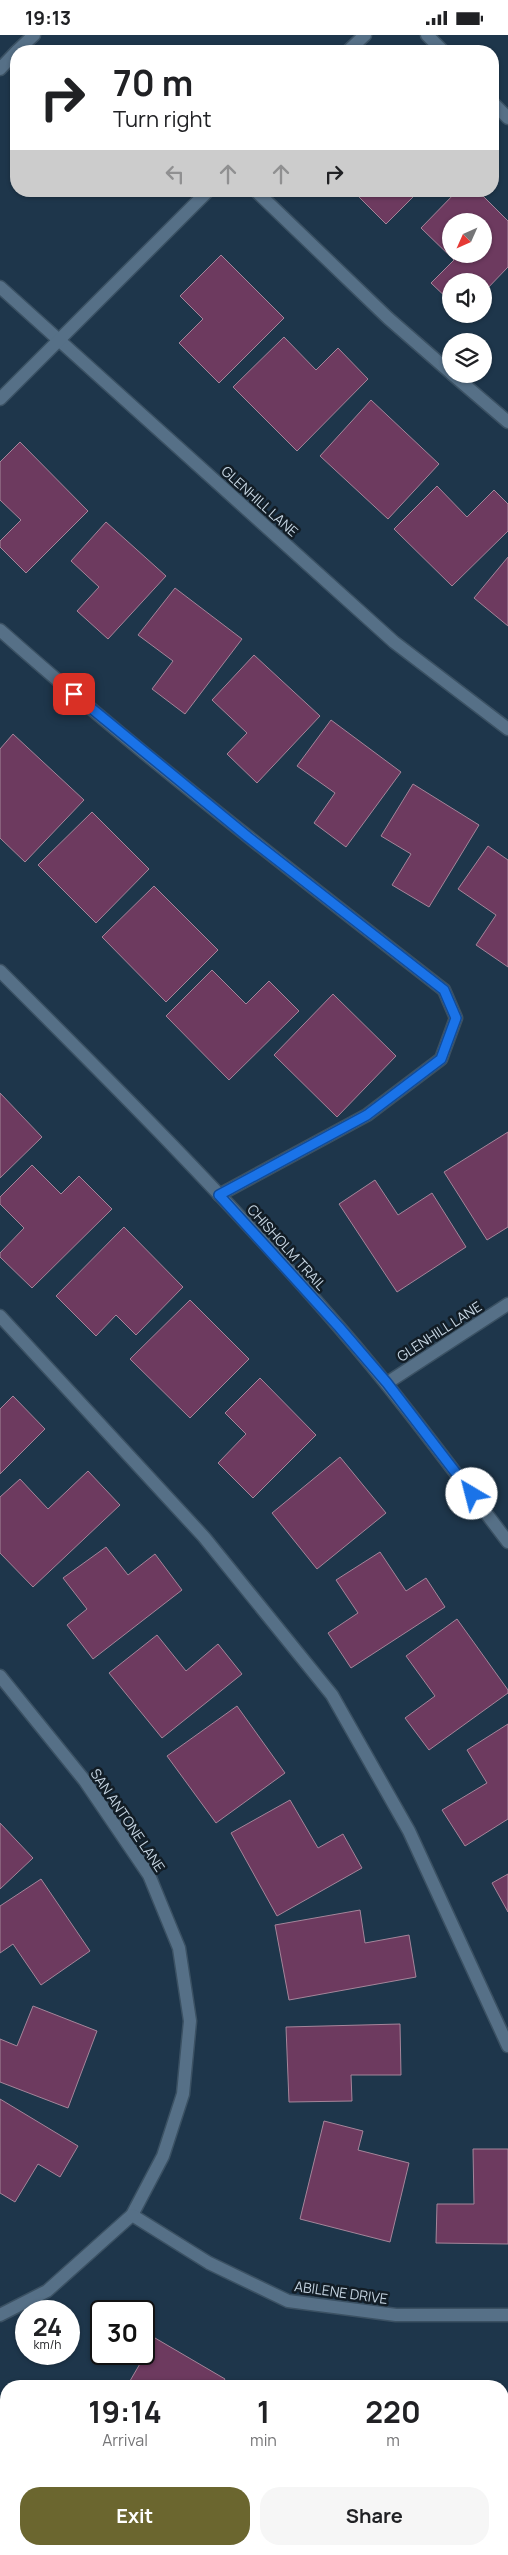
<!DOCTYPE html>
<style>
body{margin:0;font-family:Manrope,sans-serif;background:#f6f6f6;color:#202124;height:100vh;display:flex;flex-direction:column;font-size:19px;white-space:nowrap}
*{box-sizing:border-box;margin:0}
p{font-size:16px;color:#757577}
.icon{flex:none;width:28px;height:28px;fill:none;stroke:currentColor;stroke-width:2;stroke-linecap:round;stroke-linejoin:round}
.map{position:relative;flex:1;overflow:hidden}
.drawer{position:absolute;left:0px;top:2345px;width:509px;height:175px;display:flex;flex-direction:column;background:#fff;border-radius:20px 20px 0 0;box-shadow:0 1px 4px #0004}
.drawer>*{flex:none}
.hud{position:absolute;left:10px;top:10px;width:489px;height:152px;border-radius:20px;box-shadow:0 1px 4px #0004;background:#fff;color:#202124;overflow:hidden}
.needle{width:32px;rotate:225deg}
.fabs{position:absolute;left:442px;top:178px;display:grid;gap:10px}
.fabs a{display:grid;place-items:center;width:50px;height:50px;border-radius:50%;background:#fff;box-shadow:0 1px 4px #0004;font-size:25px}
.speed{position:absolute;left:15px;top:2265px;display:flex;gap:10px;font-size:25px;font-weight:700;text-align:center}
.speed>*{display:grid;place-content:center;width:65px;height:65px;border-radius:50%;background:#fff;box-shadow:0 1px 4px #0004;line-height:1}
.speed small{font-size:12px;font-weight:400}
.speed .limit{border:2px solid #111;border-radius:8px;background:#fff;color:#111}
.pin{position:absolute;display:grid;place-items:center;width:42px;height:42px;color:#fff;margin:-21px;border-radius:10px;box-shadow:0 2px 8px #0006}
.me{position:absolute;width:55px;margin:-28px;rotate:323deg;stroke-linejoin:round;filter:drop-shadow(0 0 4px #0008)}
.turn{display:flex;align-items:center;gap:18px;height:105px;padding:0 20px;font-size:22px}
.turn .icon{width:65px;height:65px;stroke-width:2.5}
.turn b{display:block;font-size:35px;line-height:42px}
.lanes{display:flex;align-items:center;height:48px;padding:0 20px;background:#0003;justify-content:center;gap:25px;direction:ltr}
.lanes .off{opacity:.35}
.eta{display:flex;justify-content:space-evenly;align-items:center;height:85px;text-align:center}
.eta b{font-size:30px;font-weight:700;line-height:35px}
.primary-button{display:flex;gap:10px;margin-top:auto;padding:10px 20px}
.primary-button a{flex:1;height:58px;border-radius:20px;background:#6b662f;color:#fff;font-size:20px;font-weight:700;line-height:58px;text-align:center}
.primary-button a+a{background:#f6f6f6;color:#202124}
.status{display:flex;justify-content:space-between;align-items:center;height:35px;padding:0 25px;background:#fff;direction:ltr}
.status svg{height:14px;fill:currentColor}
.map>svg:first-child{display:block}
</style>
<div class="status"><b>19:13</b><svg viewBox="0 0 49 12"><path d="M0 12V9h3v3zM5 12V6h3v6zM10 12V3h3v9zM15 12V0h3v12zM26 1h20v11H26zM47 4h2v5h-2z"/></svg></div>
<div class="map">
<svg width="508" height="2520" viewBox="0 0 508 2520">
<rect width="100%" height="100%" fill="#1e364b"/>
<g fill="#6d3a5f" stroke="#a4859a" fill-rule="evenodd">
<polygon points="353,156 419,156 386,189"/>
<path d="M457,156H478L508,186V232L484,257V246H451V267L431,248L454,225L421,193ZM451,186H484V219H451Z"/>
<polygon points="221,220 284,283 219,348 179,308 203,284 180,261"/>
<polygon points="284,302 316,335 338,313 368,344 297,416 233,352"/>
<polygon points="371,365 439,429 388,484 320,421"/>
<polygon points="20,407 88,476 26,538 0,512 0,506 21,485 0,465 0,427"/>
<polygon points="437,451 467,482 494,455 508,469 508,496 452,551 394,494"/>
<polygon points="106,487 166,541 108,604 77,576 99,552 71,526"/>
<polygon points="508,522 508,591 474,563"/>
<polygon points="175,553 242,604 185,679 152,654 173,626 138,600"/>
<polygon points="254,620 320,681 257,748 227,719 247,698 212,665"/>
<polygon points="331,685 401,737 346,812 314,788 335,758 297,731"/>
<polygon points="13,699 84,765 25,827 0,803 0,714"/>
<polygon points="413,749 479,790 429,872 392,850 411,819 381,801"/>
<polygon points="92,777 149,834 96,888 38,830"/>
<polygon points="488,811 508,825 508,932 476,910 496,880 458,854"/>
<polygon points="154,851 218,915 166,967 102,902"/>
<polygon points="212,935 246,969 269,946 299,976 229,1045 166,981"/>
<polygon points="333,959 396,1021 337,1082 274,1020"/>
<polygon points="0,1058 42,1102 0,1143"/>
<polygon points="508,1097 508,1192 487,1205 444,1137"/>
<polygon points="32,1130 61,1159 79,1141 112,1174 32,1253 0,1222 0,1218 24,1193 0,1169 0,1162"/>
<polygon points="375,1145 398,1180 432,1158 466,1212 397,1257 339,1169"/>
<polygon points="124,1192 183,1252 136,1300 116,1280 96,1301 56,1261"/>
<polygon points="190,1265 249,1324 190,1383 130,1324"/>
<polygon points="260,1343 316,1400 253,1463 218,1428 246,1399 225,1378"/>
<polygon points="13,1361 45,1394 0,1439 0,1374"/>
<polygon points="340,1422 386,1478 317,1534 272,1478"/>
<polygon points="88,1436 120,1470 33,1552 0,1518 0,1462 20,1444 48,1474"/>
<polygon points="106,1512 128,1540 155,1519 182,1555 93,1624 67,1590 87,1574 63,1543"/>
<polygon points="380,1517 406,1556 426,1543 445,1572 351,1633 328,1598 358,1578 336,1545"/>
<polygon points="457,1584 508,1655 508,1658 429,1715 405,1683 435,1661 406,1621"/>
<polygon points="157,1600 186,1636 218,1609 242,1639 162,1703 109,1638"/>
<polygon points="237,1671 285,1738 216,1788 167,1721"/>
<polygon points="508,1689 508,1784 465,1811 442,1775 487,1748 467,1715"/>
<polygon points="290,1765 318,1813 343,1799 362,1833 277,1881 231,1798"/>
<polygon points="0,1788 33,1823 0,1854"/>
<polygon points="508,1839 508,1877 492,1848"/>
<polygon points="41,1844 90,1916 41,1950 13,1909 0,1918 0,1871"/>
<polygon points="360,1875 365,1908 409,1900 416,1942 289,1965 275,1890"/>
<polygon points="33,1971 97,1996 68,2073 0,2047 0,2004 17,2011"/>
<polygon points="400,1989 401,2040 351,2040 352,2066 289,2067 286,1992"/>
<polygon points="0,2064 78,2111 60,2142 38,2129 15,2167 0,2158"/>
<polygon points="324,2086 363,2096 358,2115 409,2128 390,2207 300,2184"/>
<polygon points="473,2114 508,2114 508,2209 436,2208 437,2169 474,2169"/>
<polygon points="155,2303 225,2344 221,2351 127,2351"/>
<polygon points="6,2387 6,2430 0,2418 0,2390"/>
<rect x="502" y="2395" width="6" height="53"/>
<polygon points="386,2514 424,2514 422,2520 386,2520"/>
</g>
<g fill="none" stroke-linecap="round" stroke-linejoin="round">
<g stroke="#3b5163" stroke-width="15">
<g id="service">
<polyline points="256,156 388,283 451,338"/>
<polyline points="452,339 508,387"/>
<path d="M0,595C143,722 294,838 444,955L456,983L441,1024L367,1080L219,1160"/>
<polyline points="0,1281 204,1502 332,1660 409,1796 508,2011"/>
<polyline points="270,2514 306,2520"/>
<polyline points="61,2520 80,2514"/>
</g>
</g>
<g stroke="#3b5163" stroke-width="15">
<g id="minor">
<polyline points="0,252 394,607 508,694"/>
<path d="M0,936C116,1052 232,1168 339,1292C399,1361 453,1435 508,1507"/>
<polyline points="387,1348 508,1269"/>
<polyline points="0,1641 85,1746 149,1840 179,1913 190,1986 183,2059 163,2121 132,2180 47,2256 0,2280"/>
<polyline points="132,2180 209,2228 288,2266 396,2280 508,2280"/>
</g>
</g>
<g stroke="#3b5163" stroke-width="15">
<g id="secondary">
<polyline points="427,0 443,16"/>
<polyline points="17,16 34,0"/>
<polyline points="348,16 365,0"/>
<polyline points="0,34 16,17"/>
<polyline points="492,67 508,83"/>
<polyline points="0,364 208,156"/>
</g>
</g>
<use href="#service" stroke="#567087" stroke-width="12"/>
<use href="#minor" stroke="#567087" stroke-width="12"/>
<use href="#secondary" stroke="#567087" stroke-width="12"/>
</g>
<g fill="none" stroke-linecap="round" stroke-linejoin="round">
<g stroke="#114b97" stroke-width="12">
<polyline id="route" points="74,659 248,802 444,955 456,983 441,1024 367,1080 219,1160 339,1292 387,1348 472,1459"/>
</g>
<use href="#route" stroke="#1a73e8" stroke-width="9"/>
</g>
<g text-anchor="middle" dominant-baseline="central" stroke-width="5" stroke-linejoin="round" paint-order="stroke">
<g font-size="14" fill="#c6d5e2" stroke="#121d26">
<text transform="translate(260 466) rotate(42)">GLENHILL LANE</text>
<text transform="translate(287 1212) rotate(48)">CHISHOLM TRAIL</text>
<text transform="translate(439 1296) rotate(-33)">GLENHILL LANE</text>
<text transform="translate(128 1785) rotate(56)">SAN ANTONE LANE</text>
<text transform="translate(341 2257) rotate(8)">ABILENE DRIVE</text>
</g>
</g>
</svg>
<div class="fabs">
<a><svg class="needle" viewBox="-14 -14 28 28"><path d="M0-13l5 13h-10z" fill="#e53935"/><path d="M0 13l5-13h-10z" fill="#757577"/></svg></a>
<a><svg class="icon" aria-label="sound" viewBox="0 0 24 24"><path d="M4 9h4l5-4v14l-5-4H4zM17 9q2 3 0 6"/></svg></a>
<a><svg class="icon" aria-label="layers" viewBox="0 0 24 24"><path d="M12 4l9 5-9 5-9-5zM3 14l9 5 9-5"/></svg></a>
</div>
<div class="speed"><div>24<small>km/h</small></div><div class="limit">30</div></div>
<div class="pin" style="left:74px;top:659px;background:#d93025"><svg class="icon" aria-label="arrive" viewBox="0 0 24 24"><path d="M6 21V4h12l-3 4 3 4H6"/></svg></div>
<svg class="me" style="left:472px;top:1459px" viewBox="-20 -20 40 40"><circle r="19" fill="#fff"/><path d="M0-13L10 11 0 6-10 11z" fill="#1a73e8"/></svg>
<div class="hud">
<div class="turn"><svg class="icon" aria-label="right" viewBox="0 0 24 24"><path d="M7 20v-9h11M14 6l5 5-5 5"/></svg><div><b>70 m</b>Turn right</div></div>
<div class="lanes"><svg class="icon off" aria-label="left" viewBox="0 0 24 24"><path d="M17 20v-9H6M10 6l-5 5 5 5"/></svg><svg class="icon off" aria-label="ahead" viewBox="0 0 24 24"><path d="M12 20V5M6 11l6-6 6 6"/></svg><svg class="icon off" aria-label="ahead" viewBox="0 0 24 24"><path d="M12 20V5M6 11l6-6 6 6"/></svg><svg class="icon" aria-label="right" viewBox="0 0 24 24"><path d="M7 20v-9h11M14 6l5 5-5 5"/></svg></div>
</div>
<section class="drawer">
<div class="eta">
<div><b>19:14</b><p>Arrival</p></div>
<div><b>1</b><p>min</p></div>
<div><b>220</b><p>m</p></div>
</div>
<div class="primary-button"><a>Exit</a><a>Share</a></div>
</section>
</div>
